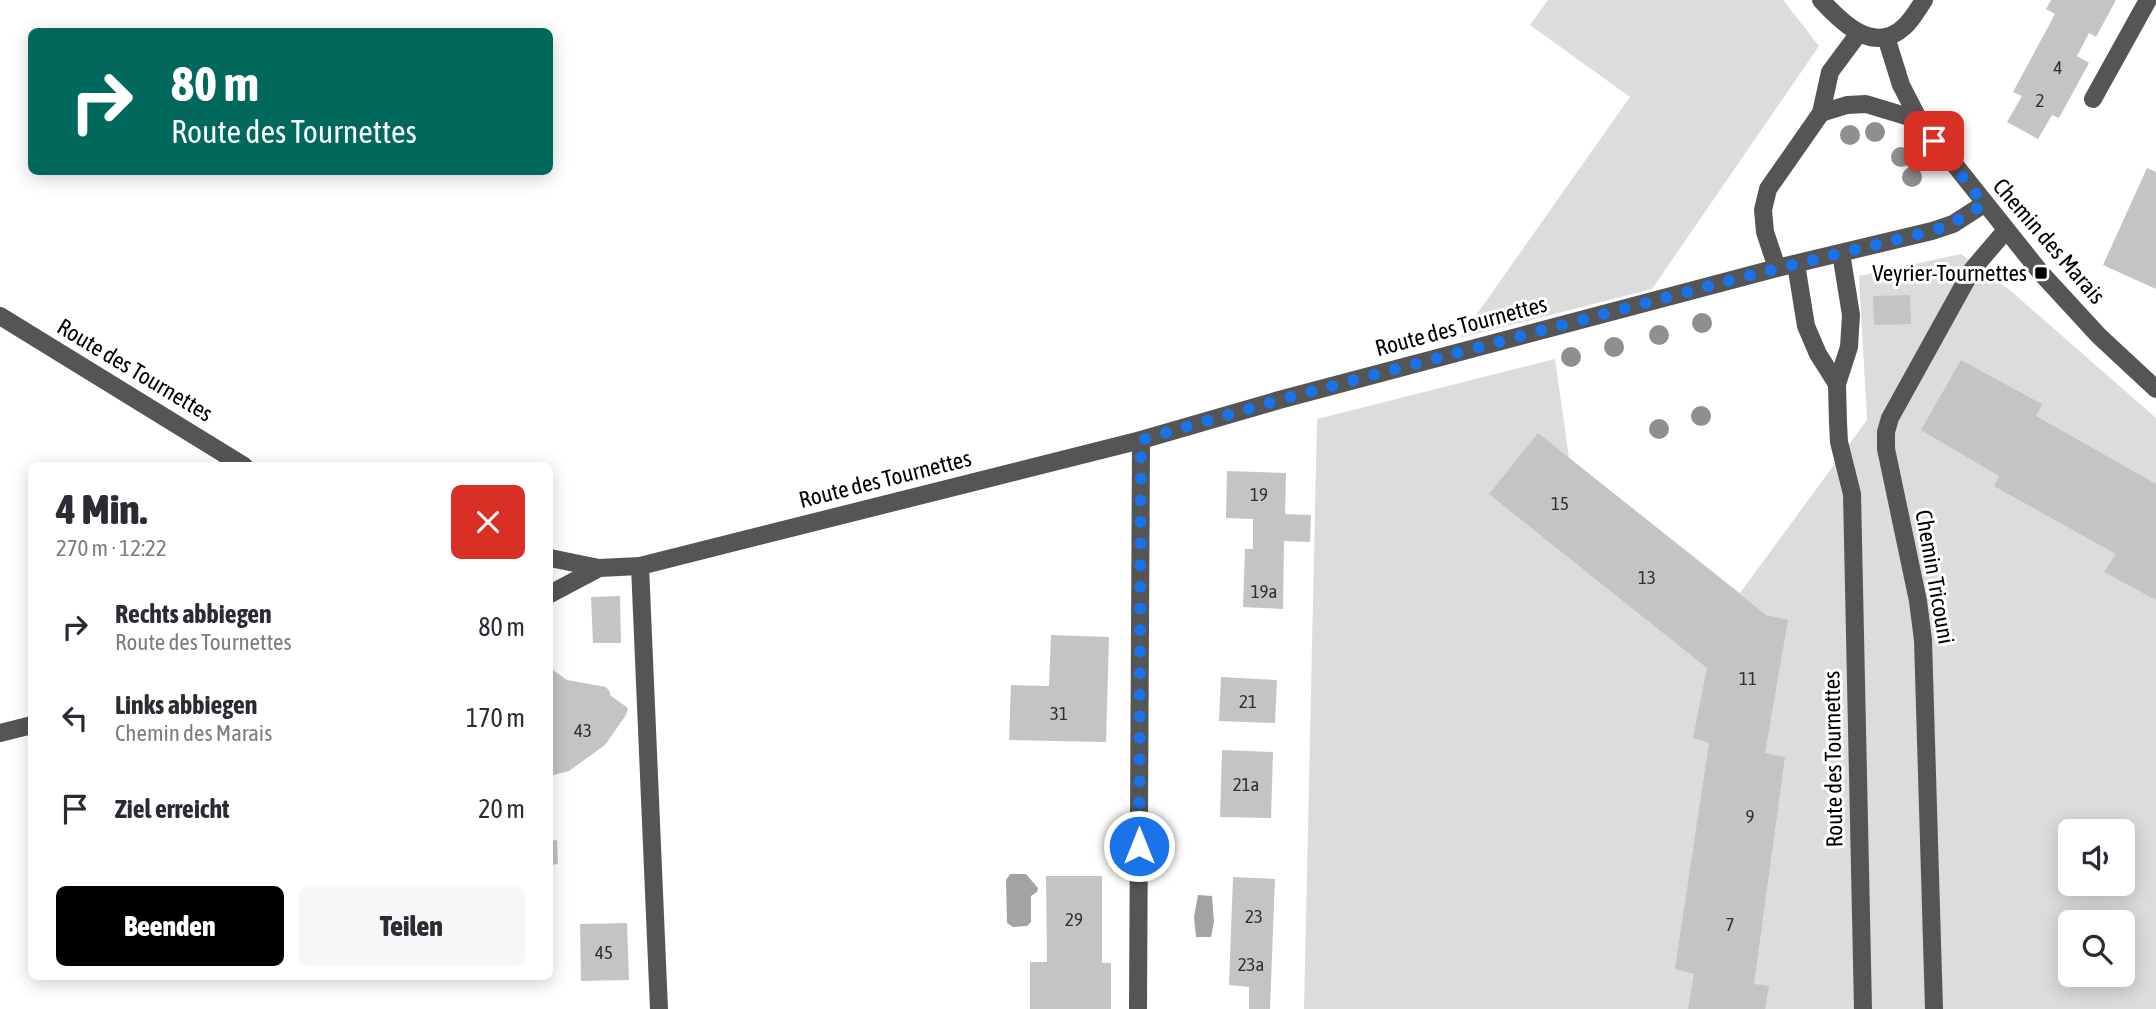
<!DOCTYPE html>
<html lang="de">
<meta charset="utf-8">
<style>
body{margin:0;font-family:"Asap Condensed",sans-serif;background:#f7f7f7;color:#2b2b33;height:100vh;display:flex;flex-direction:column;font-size:26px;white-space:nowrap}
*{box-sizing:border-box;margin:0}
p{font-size:23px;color:#7c7c81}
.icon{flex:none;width:38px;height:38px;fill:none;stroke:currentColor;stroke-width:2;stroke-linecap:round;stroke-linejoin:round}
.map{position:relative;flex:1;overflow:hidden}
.panel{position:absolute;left:28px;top:462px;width:525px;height:518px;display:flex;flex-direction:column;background:#fff;border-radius:10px;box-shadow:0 4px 18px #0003}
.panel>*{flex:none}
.guide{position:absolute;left:28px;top:28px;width:525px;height:147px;border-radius:10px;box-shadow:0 4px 18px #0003;background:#00695c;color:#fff;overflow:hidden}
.tools{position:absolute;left:2058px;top:819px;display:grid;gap:14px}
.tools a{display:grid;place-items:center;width:77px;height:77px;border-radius:10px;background:#fff;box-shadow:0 4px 18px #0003;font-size:35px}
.pin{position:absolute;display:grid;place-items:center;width:60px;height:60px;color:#fff;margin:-30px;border-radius:14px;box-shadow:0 4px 10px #0006}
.me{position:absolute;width:77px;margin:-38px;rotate:0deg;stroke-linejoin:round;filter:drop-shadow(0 0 5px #0008)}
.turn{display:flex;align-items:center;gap:24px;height:147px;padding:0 28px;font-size:32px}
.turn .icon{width:91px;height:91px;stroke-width:2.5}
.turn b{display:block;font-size:49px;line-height:60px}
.round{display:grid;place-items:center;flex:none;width:74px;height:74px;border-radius:10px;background:#f7f7f7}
.summary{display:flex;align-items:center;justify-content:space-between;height:119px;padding:0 28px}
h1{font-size:42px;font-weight:800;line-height:52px}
.primary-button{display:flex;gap:14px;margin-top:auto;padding:14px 28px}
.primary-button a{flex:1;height:80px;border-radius:10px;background:#000;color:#fff;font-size:28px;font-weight:800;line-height:80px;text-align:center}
.primary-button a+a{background:#f7f7f7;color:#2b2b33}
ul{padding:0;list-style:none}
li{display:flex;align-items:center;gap:21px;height:91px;padding:0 28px}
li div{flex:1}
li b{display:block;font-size:26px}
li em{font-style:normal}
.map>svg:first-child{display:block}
</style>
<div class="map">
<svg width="2156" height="1009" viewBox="0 0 2156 1009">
<rect width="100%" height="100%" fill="#fff"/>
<g fill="#dcdcdc" fill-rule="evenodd">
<polygon points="1548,0 1783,0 1819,46 1652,289 1460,338 1630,97 1530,25"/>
<path d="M1961,254L2011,291L2156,418V1009H1304L1317,419L1555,359L1569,458L1740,593L1867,420L1859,276ZM2070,831H2123V884H2070ZM2070,922H2123V975H2070Z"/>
</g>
<g fill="#a3a3a3">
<polygon points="1010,874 1026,874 1038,888 1037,892 1031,896 1031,922 1027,926 1013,927 1007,923 1006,880"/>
<polygon points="1198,895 1212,896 1214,922 1211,937 1196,937 1194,917"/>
</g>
<g fill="#c4c4c4">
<polygon points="2051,0 2116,0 2096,37 2089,33 2077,56 2089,63 2059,118 2052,115 2038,139 2007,122 2022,96 2013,92 2055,14 2046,9"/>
<polygon points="2147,168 2156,172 2156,289 2103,265"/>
<polygon points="1910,295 1911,324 1874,325 1873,296"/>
<polygon points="1961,360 2042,404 2036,416 2156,484 2156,600 2104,572 2116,554 1994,486 1999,476 1921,430"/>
<polygon points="1538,433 1766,615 1788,620 1765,753 1785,757 1754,984 1769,986 1765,1009 1688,1009 1694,974 1675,969 1709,743 1693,738 1707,668 1489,494"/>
<polygon points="1227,471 1286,473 1285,514 1311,515 1310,542 1284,541 1283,609 1243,607 1245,549 1253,549 1253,519 1226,518"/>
<polygon points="620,596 621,643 593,643 591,597"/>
<polygon points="1051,635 1109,637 1106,742 1009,740 1011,685 1049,686"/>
<polygon points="550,668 567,680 606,687 610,692 610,695 628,708 626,715 605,745 569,771 554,775 550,770"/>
<polygon points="1221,677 1277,680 1275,723 1219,721"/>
<polygon points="1222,750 1273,752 1271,818 1220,817"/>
<polygon points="557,840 558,864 550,865 550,841"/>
<polygon points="1046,876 1102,876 1102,963 1111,963 1111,1009 1030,1009 1030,962 1047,962"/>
<polygon points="1233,877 1275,879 1270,1009 1249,1009 1249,987 1229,985"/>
<polygon points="627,923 629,980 581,981 580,924"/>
</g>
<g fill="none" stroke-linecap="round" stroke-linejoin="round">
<g stroke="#555" stroke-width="18">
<path d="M1821,0C1842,23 1874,55 1904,27C1912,20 1918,9 1924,0"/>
<polyline points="1886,37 1901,85 1919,120 2041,273 2099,336 2156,389"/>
<polyline points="2093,99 2148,0"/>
<polyline points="1821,113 1847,105 1866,104 1919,120"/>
<polyline points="1841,253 1851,315 1849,347 1837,384 1838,423 1839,442 1852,494 1863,1009"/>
<polyline points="1796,264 1806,326 1818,354 1837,384"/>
<polyline points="1777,268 1765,232 1763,210 1768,189 1821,113 1830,72 1859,33"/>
<polyline points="0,316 244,466"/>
<polyline points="550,558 599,568 640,566 1141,440 1279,400 1777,268 1932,231 1953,224 1984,204"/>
<polyline points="640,566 659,1009"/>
<polyline points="550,594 599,568"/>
<polyline points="0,733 32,725"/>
<polyline points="1138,1009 1141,440"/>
<polyline points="1934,1009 1923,640 1918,601 1886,449 1886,432 1890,418 1972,270 2006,230"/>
</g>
</g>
<g fill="#8f8f8f">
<circle cx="1875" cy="132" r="10"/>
<circle cx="1850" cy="135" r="10"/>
<circle cx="1901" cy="157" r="10"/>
<circle cx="1912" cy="177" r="10"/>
<circle cx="1702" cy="323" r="10"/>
<circle cx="1659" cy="335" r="10"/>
<circle cx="1614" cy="347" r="10"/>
<circle cx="1571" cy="357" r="10"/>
<circle cx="1701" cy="416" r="10"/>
<circle cx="1659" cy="429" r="10"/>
</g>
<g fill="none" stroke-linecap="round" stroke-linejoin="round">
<polyline stroke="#1a73e8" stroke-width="12" stroke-dasharray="0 21.6" points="1139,846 1141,440 1279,400 1751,275 1932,231 1953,223 1984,204 1934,141"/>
</g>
<rect fill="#000" stroke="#fff" stroke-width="2.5" x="2034" y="266" width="14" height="14" rx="3.5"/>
<g text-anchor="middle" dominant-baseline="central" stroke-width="6" stroke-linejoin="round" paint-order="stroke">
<g font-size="19" fill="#313131">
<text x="2058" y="67">4</text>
<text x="2040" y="100">2</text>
<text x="1259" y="494">19</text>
<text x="1560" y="503">15</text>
<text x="1647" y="577">13</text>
<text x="1264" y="591">19a</text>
<text x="1748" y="678">11</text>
<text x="1248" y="701">21</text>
<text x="1059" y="713">31</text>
<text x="583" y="730">43</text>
<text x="1246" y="784">21a</text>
<text x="1750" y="816">9</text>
<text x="1254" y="916">23</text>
<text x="1074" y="919">29</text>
<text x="1730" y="924">7</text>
<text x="604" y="952">45</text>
<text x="1251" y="964">23a</text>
</g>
<g font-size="23" fill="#000" stroke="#fff">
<text transform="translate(2049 241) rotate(49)">Chemin des Marais</text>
<text transform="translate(1461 326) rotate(-15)">Route des Tournettes</text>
<text transform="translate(135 370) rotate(31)">Route des Tournettes</text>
<text transform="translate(885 479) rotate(-14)">Route des Tournettes</text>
<text transform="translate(1935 577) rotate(80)">Chemin Tricouni</text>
<text transform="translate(1833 759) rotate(-91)">Route des Tournettes</text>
</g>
<g font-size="23" fill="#000" stroke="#fff" text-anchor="end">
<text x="2027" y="273">Veyrier-Tournettes</text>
</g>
</g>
</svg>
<div class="tools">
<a><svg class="icon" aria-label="sound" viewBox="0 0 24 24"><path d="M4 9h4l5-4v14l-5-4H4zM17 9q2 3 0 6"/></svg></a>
<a><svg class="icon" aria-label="search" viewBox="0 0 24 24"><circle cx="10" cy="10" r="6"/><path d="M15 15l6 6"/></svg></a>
</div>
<div class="pin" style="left:1934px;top:141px;background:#d93025"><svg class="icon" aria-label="arrive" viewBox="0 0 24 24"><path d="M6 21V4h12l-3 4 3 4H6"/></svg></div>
<svg class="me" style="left:1139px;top:846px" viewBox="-20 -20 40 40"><circle r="17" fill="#1a73e8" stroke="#fff" stroke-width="3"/><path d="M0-11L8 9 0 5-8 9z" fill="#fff"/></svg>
<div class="guide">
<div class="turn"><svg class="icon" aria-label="right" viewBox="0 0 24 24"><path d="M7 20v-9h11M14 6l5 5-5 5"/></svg><div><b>80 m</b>Route des Tournettes</div></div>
</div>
<section class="panel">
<div class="summary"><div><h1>4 Min.</h1><p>270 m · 12:22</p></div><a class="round" style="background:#d93025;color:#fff"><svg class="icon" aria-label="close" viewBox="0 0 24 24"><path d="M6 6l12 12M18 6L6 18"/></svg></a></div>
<ul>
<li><svg class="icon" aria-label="right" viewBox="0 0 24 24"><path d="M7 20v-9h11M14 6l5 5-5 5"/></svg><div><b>Rechts abbiegen</b><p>Route des Tournettes</p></div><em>80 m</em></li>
<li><svg class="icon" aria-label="left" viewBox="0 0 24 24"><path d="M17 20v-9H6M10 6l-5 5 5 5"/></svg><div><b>Links abbiegen</b><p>Chemin des Marais</p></div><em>170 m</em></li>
<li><svg class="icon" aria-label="arrive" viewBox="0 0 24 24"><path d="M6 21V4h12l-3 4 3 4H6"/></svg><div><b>Ziel erreicht</b></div><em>20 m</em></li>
</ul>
<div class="primary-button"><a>Beenden</a><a>Teilen</a></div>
</section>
</div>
